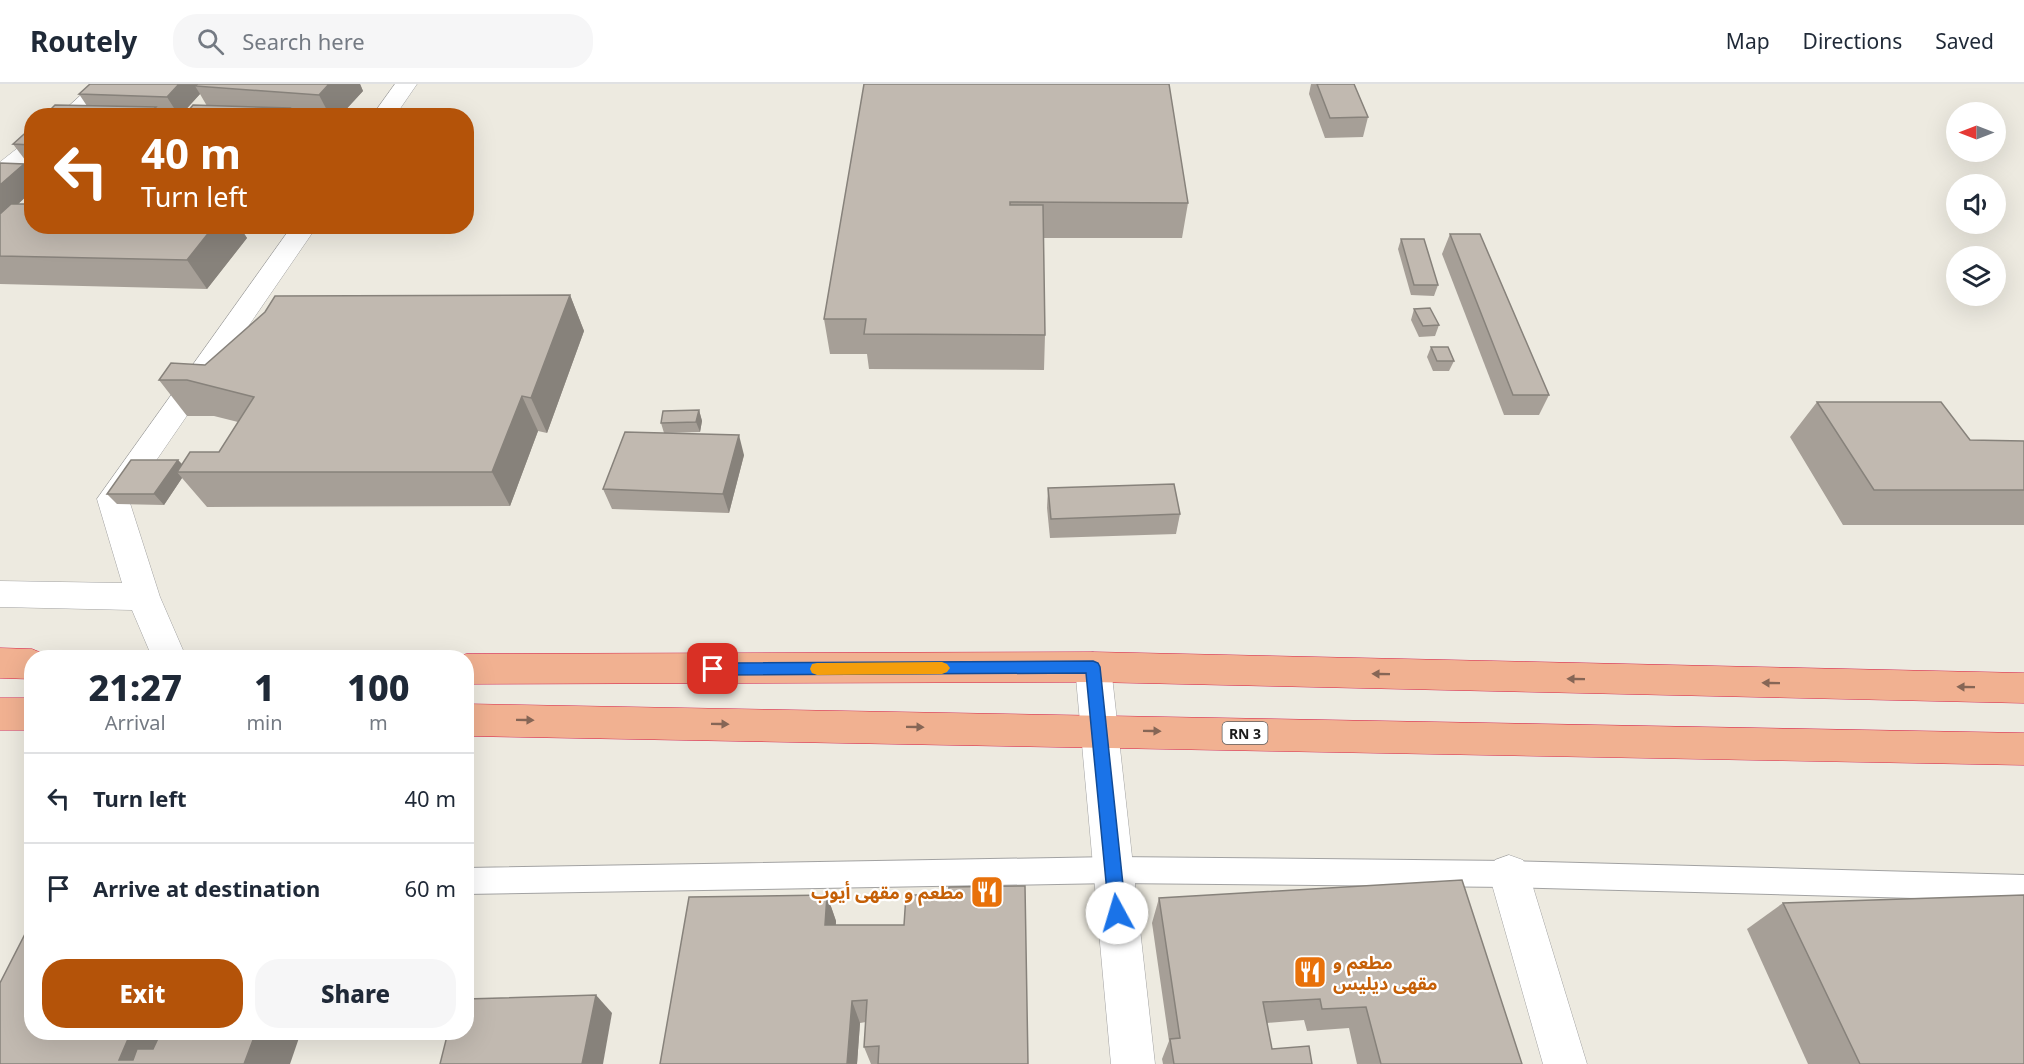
<!DOCTYPE html>
<meta charset="utf-8">
<style>
body{margin:0;font-family:"Noto Sans","Noto Sans Arabic",sans-serif;background:#f6f6f7;color:#1f2937;height:100vh;display:flex;flex-direction:column;font-size:22px;white-space:nowrap}
*{box-sizing:border-box;margin:0}
p{font-size:20px;color:#747a83}
.icon{flex:none;width:33px;height:33px;fill:none;stroke:currentColor;stroke-width:2;stroke-linecap:round;stroke-linejoin:round}
.map{position:relative;flex:1;overflow:hidden}
.sheet{position:absolute;left:24px;top:566px;width:450px;height:390px;display:flex;flex-direction:column;background:#fff;border-radius:24px;box-shadow:0 6px 24px #0002}
.sheet>*{flex:none}
.hud{position:absolute;left:24px;top:24px;width:450px;height:126px;border-radius:24px;box-shadow:0 6px 24px #0002;background:#b45309;color:#fff;overflow:hidden}
.needle{width:39px;rotate:270deg}
.controls{position:absolute;left:1946px;top:18px;display:grid;gap:12px}
.controls a{display:grid;place-items:center;width:60px;height:60px;border-radius:50%;background:#fff;box-shadow:0 6px 24px #0002;font-size:30px}
.pin{position:absolute;display:grid;place-items:center;width:51px;height:51px;color:#fff;margin:-26px;border-radius:12px;box-shadow:0 3px 9px #0006}
.me{position:absolute;width:66px;margin:-33px;rotate:354deg;stroke-linejoin:round;filter:drop-shadow(0 0 4px #0008)}
.turn{display:flex;align-items:center;gap:21px;height:126px;padding:0 18px;font-size:27px}
.turn .icon{width:78px;height:78px;stroke-width:2.5}
.turn b{display:block;font-size:42px;line-height:51px}
.eta{display:flex;justify-content:space-evenly;align-items:center;height:102px;text-align:center}
.eta b{font-size:36px;font-weight:800;line-height:42px}
.cta{display:flex;gap:12px;margin-top:auto;padding:12px 18px}
.cta a{flex:1;height:69px;border-radius:24px;background:#b45309;color:#fff;font-size:24px;font-weight:800;line-height:69px;text-align:center}
.cta a+a{background:#f6f6f7;color:#1f2937}
ul{padding:0;list-style:none}
li{display:flex;align-items:center;gap:18px;height:90px;padding:0 18px;border-top:2px solid #e0e1e3}
li div{flex:1}
li b{display:block;font-size:22px}
li em{font-style:normal}
header{display:flex;align-items:center;gap:36px;box-sizing:border-box;height:84px;padding:0 30px;background:#fff;border-bottom:2px solid #e0e1e3}
header strong{font-size:28px}
nav{display:flex;gap:33px;margin-inline-start:auto;font-size:21px}
.search{width:420px;height:54px;background:#f6f6f7;display:flex;align-items:center;gap:15px;box-sizing:border-box;padding:0 21px;border-radius:24px;color:#747a83;font-size:22px}
.map>svg:first-child{display:block}
</style>
<header>
<strong>Routely</strong>
<div class="search"><svg class="icon" aria-label="search" viewBox="0 0 24 24"><circle cx="10" cy="10" r="6"/><path d="M15 15l6 6"/></svg>Search here</div>
<nav><a>Map</a><a>Directions</a><a>Saved</a></nav>
</header>
<div class="map">
<svg width="2024" height="980" viewBox="0 0 2024 980">
<rect width="100%" height="100%" fill="#edeae0"/>
<g fill="none" stroke-linecap="round" stroke-linejoin="round">
<g stroke="#a2a2a2" stroke-width="2">
<polygon id="service" points="1113,773 1509,777 2024,791 2024,817 1509,803 1113,799 466,810 466,784"/>
</g>
<g stroke="#a2a2a2" stroke-width="1">
<g id="minor">
<polygon points="93,0 117,0 83,32 58,32"/>
<polygon points="395,0 417,0 395,32 372,32"/>
<polygon points="32,57 32,76 8,95 0,97 0,78 24,59"/>
<polygon points="292,142 317,142 129,416 160,513 186,573 152,573 132,526 0,523 0,497 122,499 97,415"/>
<polygon points="1093,568 1105,573 1111,583 1155,980 1111,980 1075,583 1081,573"/>
<polygon points="1509,771 1523,776 1529,790 1587,980 1543,980 1489,790 1495,776"/>
</g>
</g>
<g stroke="#d5224a" stroke-width="1">
<g id="trunk">
<polygon points="0,564 32,565 44,570 46,573 32,573 32,595 0,594"/>
<polygon points="1093,568 2024,589 2024,619 1093,598 466,600 466,573 458,573 466,570"/>
<rect x="0" y="614" width="32" height="32"/>
<polygon points="466,620 2024,649 2024,681 466,652"/>
</g>
</g>
<use href="#service" fill="#fff" fill-rule="evenodd"/>
<use href="#minor" fill="#fff" fill-rule="evenodd"/>
<use href="#trunk" fill="#f1b191" fill-rule="evenodd"/>
</g>
<g fill="#a69f97">
<polygon points="90,0 360,0 363,7 340,32 184,32 207,22 200,10 180,32 44,32 87,22 79,10"/>
<polygon points="864,0 1188,119 1182,154 1043,154 1045,251 1044,286 869,285 867,270 830,270 824,235"/>
<polygon points="1311,0 1354,0 1368,33 1363,53 1325,54 1309,10"/>
<polygon points="32,43 32,85 13,60"/>
<polygon points="0,79 24,80 32,89 32,107 18,120 32,142 239,142 247,154 207,205 0,200"/>
<polygon points="1450,150 1549,311 1539,331 1504,331 1442,170"/>
<polygon points="1401,155 1438,201 1434,212 1411,211 1398,165"/>
<polygon points="570,211 584,247 547,349 538,347 510,422 207,423 182,394 164,421 117,420 107,410 178,376 182,380 219,368 238,338 214,332 187,332 159,296 205,281"/>
<polygon points="1414,225 1439,241 1435,252 1419,253 1411,236"/>
<polygon points="1431,263 1454,277 1449,287 1433,287 1427,273"/>
<polygon points="1817,318 1970,356 2024,357 2024,441 1843,441 1790,353"/>
<polygon points="699,326 702,337 700,348 665,349 744,371 729,429 612,425 603,405 664,349 661,339"/>
<polygon points="1048,404 1180,430 1176,450 1050,454 1047,424"/>
<polygon points="827,811 836,837 836,841 1028,980 871,980 864,963 866,938 860,939 857,980"/>
<polygon points="1159,814 1522,980 1357,980 1349,944 1307,947 1304,936 1267,939 1272,965 1312,980 1163,980 1162,975 1169,957 1152,839"/>
<polygon points="1783,819 2024,980 1808,980 1747,845"/>
</g>
<g fill="#87827b">
<polygon points="179,0 210,0 195,2 200,10 180,32 179,32 167,13"/>
<polygon points="329,0 360,0 363,7 340,32 330,32 319,11"/>
<polygon points="156,23 161,32 147,32"/>
<polygon points="290,24 294,32 283,32"/>
<polygon points="24,80 32,89 32,107 0,137 0,101"/>
<polygon points="214,142 239,142 247,154 207,205 187,176"/>
<polygon points="570,211 584,247 547,349 531,314"/>
<polygon points="522,312 538,347 510,422 492,388"/>
<polygon points="699,326 702,337 700,348 696,338"/>
<polygon points="739,351 744,371 729,429 723,410"/>
<polygon points="178,376 187,386 177,388 182,394 164,421 154,410"/>
<polygon points="827,811 836,837 834,865 825,841"/>
<polygon points="596,911 612,929 603,980 582,980"/>
<polygon points="852,917 860,939 857,980 847,980"/>
<polygon points="131,948 184,948 171,980 119,976"/>
<polygon points="256,948 301,948 290,980 244,980"/>
</g>
<g fill="#c1b9b0" stroke="#87827b" stroke-width="1.5">
<polygon points="90,0 179,0 167,13 79,10"/>
<polygon points="198,0 329,0 319,11 195,2"/>
<polygon points="864,0 1169,0 1188,119 1010,118 1010,121 1043,121 1045,251 864,250 866,235 824,235"/>
<polygon points="1317,0 1354,0 1368,33 1330,34"/>
<polygon points="55,21 156,23 147,32 44,32"/>
<polygon points="193,21 290,24 283,32 184,32"/>
<polygon points="32,43 32,61 13,60"/>
<polygon points="0,79 24,80 0,101"/>
<polygon points="11,120 32,120 32,142 214,142 187,176 0,172 0,130"/>
<polygon points="1450,150 1480,150 1549,311 1513,311"/>
<polygon points="1401,155 1424,155 1438,201 1414,201"/>
<polygon points="570,211 531,314 522,312 492,388 177,388 190,368 219,368 254,313 187,296 159,296 171,279 205,281 265,228 275,212"/>
<polygon points="1430,224 1439,241 1423,242 1414,225"/>
<polygon points="1431,263 1448,263 1454,277 1437,277"/>
<polygon points="1817,318 1941,318 1970,356 2024,357 2024,406 1874,406"/>
<polygon points="699,326 696,338 661,339 663,327"/>
<polygon points="625,348 739,351 723,410 603,405"/>
<polygon points="131,376 178,376 154,410 107,410"/>
<polygon points="1174,400 1180,430 1051,435 1048,404"/>
<polygon points="1462,796 1522,980 1381,980 1366,923 1322,925 1320,915 1263,918 1272,965 1309,962 1312,980 1174,980 1170,955 1180,954 1159,814"/>
<polygon points="1025,802 1028,980 878,980 879,962 864,963 867,916 852,917 847,980 660,980 689,813 827,811 825,841 904,841 906,811 948,811 949,803"/>
<polygon points="2024,811 2024,980 1860,980 1783,819"/>
<polygon points="25,850 32,850 32,948 131,948 119,976 133,976 137,965 153,965 161,948 256,948 244,980 0,980 0,899"/>
<polygon points="596,911 582,980 440,980 448,948 466,948 466,915"/>
</g>
<defs><path id="oneway-solid" d="M-6-.8H1V-3.2L6.5 0L1 3.2V.8H-6Z" transform="scale(1.5)"/></defs>
<g fill="#866656">
<use href="#oneway-solid" transform="translate(1381 590) rotate(-179)"/>
<use href="#oneway-solid" transform="translate(1576 595) rotate(-179)"/>
<use href="#oneway-solid" transform="translate(1771 599) rotate(-179)"/>
<use href="#oneway-solid" transform="translate(1966 603) rotate(-179)"/>
<use href="#oneway-solid" transform="translate(525 636) rotate(1)"/>
<use href="#oneway-solid" transform="translate(720 640) rotate(1)"/>
<use href="#oneway-solid" transform="translate(915 643) rotate(1)"/>
<use href="#oneway-solid" transform="translate(1152 647) rotate(1)"/>
</g>
<polygon fill="#1a73e8" stroke="#114b97" stroke-width="1.5" points="1093,577 1098,579 1100,583 1126,829 1123,835 1117,837 1111,835 1109,829 1086,589 713,591 708,589 706,585 708,581 713,579"/>
<polygon fill="#f59e0b" points="942,578 947,580 950,584 947,588 942,590 817,591 812,589 810,585 812,580 817,579"/>
<defs>
<g id="restaurant-square" transform="scale(1.725)"><rect x="-9" y="-9" width="18" height="18" rx="4" fill="#e8710a" stroke="#fff"/><path d="M-5-6h1v4h1v-4h1v4h1v-4h1v5L-1.5 .5V6h-2V.5L-5-1ZM5-6V6H3V1.5H1.5Q1.5-4 5-6Z" fill="#fff"/></g>
</defs>
<g fill-rule="evenodd">
<use href="#restaurant-square" x="987" y="808"/>
<use href="#restaurant-square" x="1310" y="888"/>
</g>
<g text-anchor="middle" dominant-baseline="central" stroke-width="4.5" stroke-linejoin="round" paint-order="stroke">
<rect fill="#fff" stroke="#5f5f5f" stroke-width="1.5" x="1222.5" y="638" width="45" height="22" rx="4.5"/>
<g font-size="14" font-weight="bold" fill="#1b1b1b">
<text x="1245" y="649">RN 3</text>
</g>
<g font-size="18" font-weight="bold" fill="#c56008" stroke="#fff" text-anchor="end">
<text x="964" y="808">مطعم و مقهى أيوب</text>
<text x="1333" y="878" text-anchor="start">مطعم و<tspan x="1333" dy="21">مقهى ديليس</tspan></text>
</g>
</g>
</svg>
<div class="controls">
<a><svg class="needle" viewBox="-14 -14 28 28"><path d="M0-13l5 13h-10z" fill="#e53935"/><path d="M0 13l5-13h-10z" fill="#747a83"/></svg></a>
<a><svg class="icon" aria-label="sound" viewBox="0 0 24 24"><path d="M4 9h4l5-4v14l-5-4H4zM17 9q2 3 0 6"/></svg></a>
<a><svg class="icon" aria-label="layers" viewBox="0 0 24 24"><path d="M12 4l9 5-9 5-9-5zM3 14l9 5 9-5"/></svg></a>
</div>
<div class="pin" style="left:713px;top:585px;background:#d93025"><svg class="icon" aria-label="arrive" viewBox="0 0 24 24"><path d="M6 21V4h12l-3 4 3 4H6"/></svg></div>
<svg class="me" style="left:1117px;top:829px" viewBox="-20 -20 40 40"><circle r="19" fill="#fff"/><path d="M0-13L10 11 0 6-10 11z" fill="#1a73e8"/></svg>
<div class="hud">
<div class="turn"><svg class="icon" aria-label="left" viewBox="0 0 24 24"><path d="M17 20v-9H6M10 6l-5 5 5 5"/></svg><div><b>40 m</b>Turn left</div></div>
</div>
<section class="sheet">
<div class="eta">
<div><b>21:27</b><p>Arrival</p></div>
<div><b>1</b><p>min</p></div>
<div><b>100</b><p>m</p></div>
</div>
<ul>
<li><svg class="icon" aria-label="left" viewBox="0 0 24 24"><path d="M17 20v-9H6M10 6l-5 5 5 5"/></svg><div><b>Turn left</b></div><em>40 m</em></li>
<li><svg class="icon" aria-label="arrive" viewBox="0 0 24 24"><path d="M6 21V4h12l-3 4 3 4H6"/></svg><div><b>Arrive at destination</b></div><em>60 m</em></li>
</ul>
<div class="cta"><a>Exit</a><a>Share</a></div>
</section>
</div>
